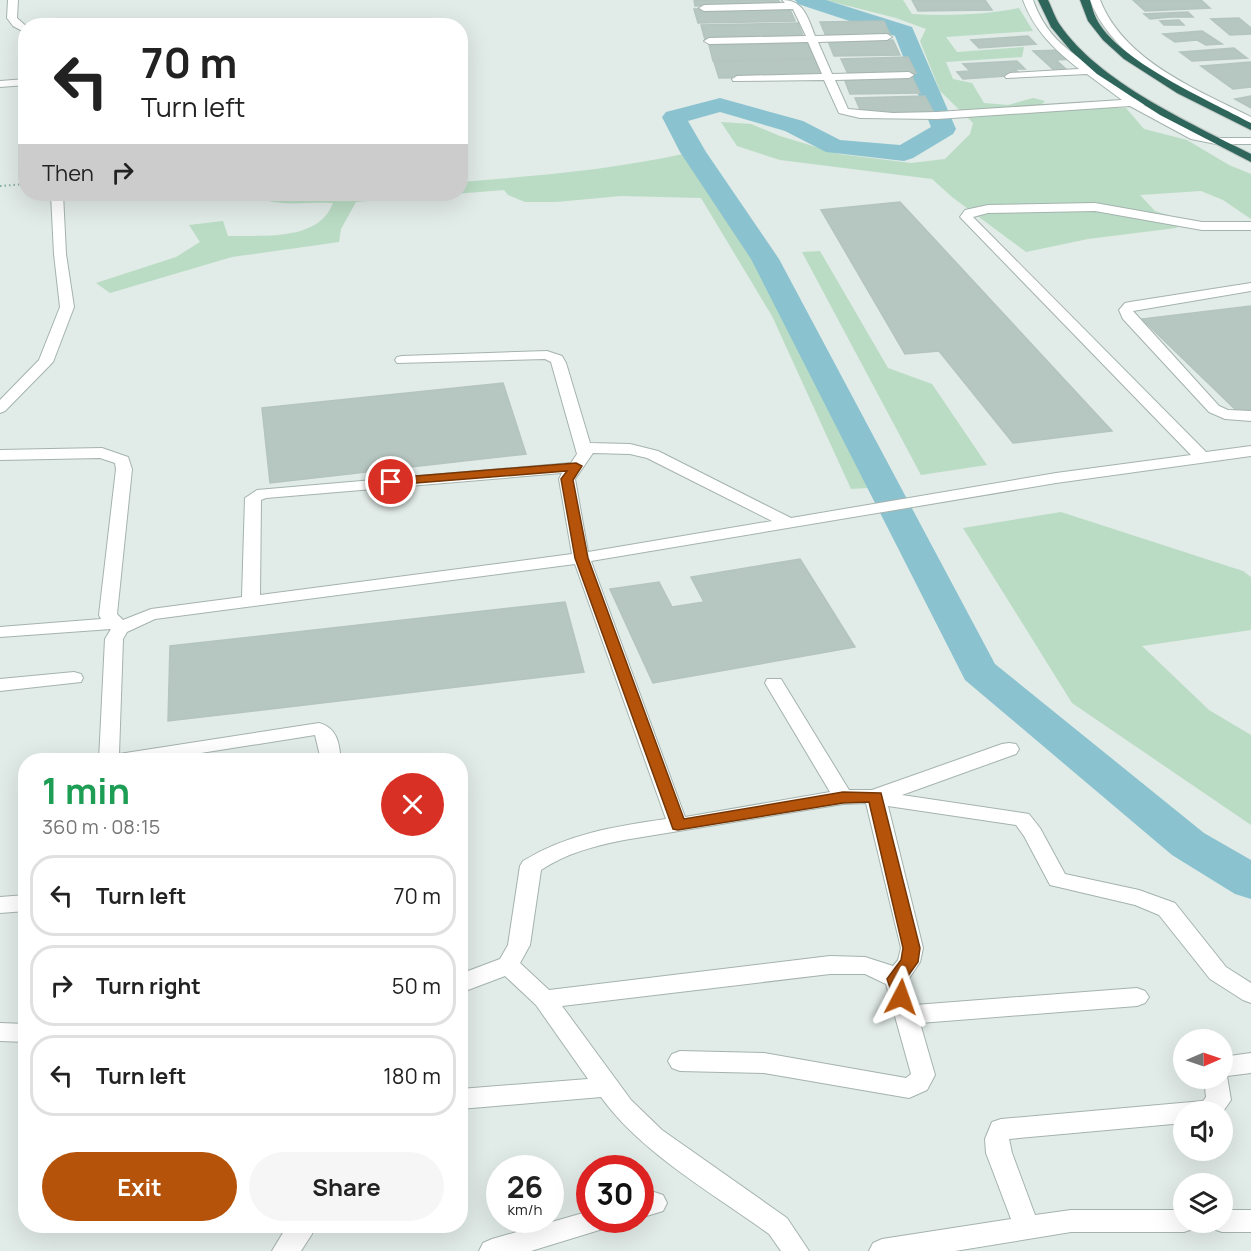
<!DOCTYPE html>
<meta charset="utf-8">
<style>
body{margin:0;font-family:Manrope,sans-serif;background:#f6f6f6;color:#222;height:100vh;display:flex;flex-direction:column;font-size:22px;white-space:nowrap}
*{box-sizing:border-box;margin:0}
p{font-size:20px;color:#767676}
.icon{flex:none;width:33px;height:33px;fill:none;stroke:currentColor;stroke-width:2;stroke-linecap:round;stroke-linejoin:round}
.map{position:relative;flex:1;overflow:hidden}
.sheet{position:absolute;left:18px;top:753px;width:450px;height:480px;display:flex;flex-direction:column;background:#fff;border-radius:24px;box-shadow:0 6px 24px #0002}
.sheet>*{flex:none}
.top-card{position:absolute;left:18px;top:18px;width:450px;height:183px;border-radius:24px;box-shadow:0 6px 24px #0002;background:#fff;color:#222;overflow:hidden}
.needle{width:39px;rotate:88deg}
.tools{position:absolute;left:1173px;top:1029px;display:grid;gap:12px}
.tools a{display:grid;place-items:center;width:60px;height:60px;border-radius:50%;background:#fff;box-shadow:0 6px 24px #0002;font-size:30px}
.speed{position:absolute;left:486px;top:1155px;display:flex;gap:12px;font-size:30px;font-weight:700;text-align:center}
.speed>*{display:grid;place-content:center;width:78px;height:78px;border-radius:50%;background:#fff;box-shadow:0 6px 24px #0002;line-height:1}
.speed small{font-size:15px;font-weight:400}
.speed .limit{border:9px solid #d22;background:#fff;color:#111}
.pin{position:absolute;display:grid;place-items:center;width:51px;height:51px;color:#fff;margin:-26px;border:3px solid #fff;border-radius:50%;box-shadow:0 2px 6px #0007}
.me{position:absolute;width:66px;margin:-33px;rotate:4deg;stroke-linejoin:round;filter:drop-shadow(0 0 4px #0008)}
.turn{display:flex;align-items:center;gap:21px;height:126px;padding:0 24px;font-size:27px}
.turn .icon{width:78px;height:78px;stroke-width:2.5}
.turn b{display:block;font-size:42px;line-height:51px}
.then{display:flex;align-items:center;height:57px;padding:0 24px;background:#0003;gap:12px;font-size:22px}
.round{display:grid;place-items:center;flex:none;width:63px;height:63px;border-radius:32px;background:#f6f6f6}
.overview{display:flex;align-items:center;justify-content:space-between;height:102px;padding:0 24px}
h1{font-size:36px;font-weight:700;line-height:45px;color:#1e9e55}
.action{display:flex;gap:12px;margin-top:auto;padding:12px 24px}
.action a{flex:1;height:69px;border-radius:36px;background:#b45309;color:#fff;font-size:24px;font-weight:700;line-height:69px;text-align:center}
.action a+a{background:#f6f6f6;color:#222}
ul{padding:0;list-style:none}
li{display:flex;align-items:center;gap:18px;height:81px;margin:0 12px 9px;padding:0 12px;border:3px solid #e0e0e0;border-radius:24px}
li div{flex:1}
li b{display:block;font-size:22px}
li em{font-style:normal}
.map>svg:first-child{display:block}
</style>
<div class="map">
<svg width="1251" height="1251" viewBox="0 0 1251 1251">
<rect width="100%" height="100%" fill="#e1ebe7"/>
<g fill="#badcc4">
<path d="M825,0H903L912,14C948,16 983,15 1019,8L1033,31L946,37L957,52L1024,47L1022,57L946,62L953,79L972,83L984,103L1008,105L1033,98L1045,101L1039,107L1126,108L1144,129L1187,140L1229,165L1251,174V219L1223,200L1201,191L1140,195L1155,211L1186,221L1176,228L1088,239L1026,252L952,197L932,179L780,160L737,146L721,122L751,124L780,136L839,154L911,163L945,159L970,134L973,123L940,91L920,41L926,29L896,18Z"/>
<path d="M683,154L709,187L772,284L868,488L851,489L772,316L701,198L621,196L556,202H525L508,195L504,190L356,202L341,229L339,242L232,257L110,293L96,283L176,257L200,242L189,225L223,221L228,236C261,235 319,242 333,203C304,201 277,209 250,194H460L461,182C535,176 610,170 683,154Z"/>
<polygon points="820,251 888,368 932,384 987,465 921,475 802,252"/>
<polygon points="1061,512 1243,571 1251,577 1251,630 1142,646 1209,710 1251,735 1251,825 1072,703 963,528"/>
</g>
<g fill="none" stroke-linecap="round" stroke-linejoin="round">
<polygon fill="#8ac3cf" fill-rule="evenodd" points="795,0 826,0 912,27 956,129 953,134 913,158 904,161 826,152 785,131 720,112 688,121 706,152 779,259 995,664 1204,833 1251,860 1251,899 1235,894 1172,855 965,680 751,259 680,152 662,117 666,112 720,98 803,121 840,140 900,145 931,127 895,36 798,4"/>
</g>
<g fill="#b6c6c0" stroke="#b4c4be" stroke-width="1.5">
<polygon points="694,0 778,0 781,4 695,6"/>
<polygon points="912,0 985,0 992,10 918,11"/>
<polygon points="1133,0 1201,0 1210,8 1145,11"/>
<polygon points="789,7 795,21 698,23 694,9"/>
<polygon points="1188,12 1193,17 1171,17 1167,13"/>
<polygon points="1165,13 1171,17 1150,19 1144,14"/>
<polygon points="1239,18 1251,28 1251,34 1230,35 1211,19"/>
<polygon points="1179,20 1184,25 1164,25 1160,21"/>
<polygon points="884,21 890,35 826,36 820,22"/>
<polygon points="798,23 804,38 705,40 701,25"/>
<polygon points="1202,31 1222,44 1206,45 1197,40 1175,42 1163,34"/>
<polygon points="1028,36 1036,44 979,48 971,40"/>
<polygon points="893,40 900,55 834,56 828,41"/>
<polygon points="808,43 815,58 713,61 709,45"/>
<polygon points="1234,48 1247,58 1192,61 1180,52"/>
<polygon points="1063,50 1073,59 1056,60 1067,70 1055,71 1033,51"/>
<polygon points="908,57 916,73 848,74 841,59"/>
<polygon points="816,59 823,76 719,78 714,62"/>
<polygon points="1017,61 1025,69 1015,69 1021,75 963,79 957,72 970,71 963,64"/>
<polygon points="1251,62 1251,87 1233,89 1201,66"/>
<polygon points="912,77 920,93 850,94 844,78"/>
<polygon points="925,96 934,113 862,114 855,98"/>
<polygon points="1251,96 1251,108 1235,99"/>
<polygon points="900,202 1112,431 1013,443 939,351 905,354 821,210"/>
<polygon points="1251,306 1251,411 1239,413 1142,319"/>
<polygon points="503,383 526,454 270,483 262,408"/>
<polygon points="800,559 855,647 653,683 610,589 659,582 672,607 704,602 691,577"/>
<polygon points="565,602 584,672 168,721 170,646"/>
</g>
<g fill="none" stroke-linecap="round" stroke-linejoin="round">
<g stroke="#a4b3ae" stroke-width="2">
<g id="minor">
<polygon points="8,0 18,0 17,18 26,26 26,33 13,26 7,18"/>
<path d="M782,0C804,0 808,18 815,36L887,34L892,37L887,40L818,42L832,74L909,72L914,75L909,78L835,80L848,109L893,113L937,112L1122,100L1087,74L1006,78L1005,76L1010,73L1079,69C1054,49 1034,30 1023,0H1033C1045,34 1065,49 1094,68C1107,77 1121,90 1135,99H1146L1151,102L1143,105L1198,134L1216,138H1251V144H1216L1191,139L1130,106L937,119L860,118L839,113L824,80L733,81L732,79L737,76L822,74L808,42L709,44L704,41L709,38L806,36L793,9L704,11L699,8L704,5L785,3Z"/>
<path d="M1090,0H1100C1124,61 1196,89 1251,117V124C1237,120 1223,111 1209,104C1162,80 1110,52 1090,0Z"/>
<polygon points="26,79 26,85 0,87 0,81"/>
<polygon points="51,194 63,194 66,254 74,307 53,362 5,411 0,413 0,400 39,360 60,307 54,254"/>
<path d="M1095,203L1202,222H1251V230H1202L1095,211L988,213L973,217L1206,452L1251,446V456L1056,483L591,561L685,817L830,792L765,683L767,679H781L849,790H872L1002,744L1009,743L1016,744L1019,749L1016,754L902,795L1029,814L1040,828L1065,874L1139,890L1175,903L1226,967L1251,983V1003L1243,1000L1210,979L1159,915L1135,905L1050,885L1024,836L1016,825L888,806L923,948L920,962L908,980L915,1005L1137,988L1145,991L1149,997L1145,1003L1137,1006L920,1023L935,1075L927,1090L909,1098L764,1073L680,1071L672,1068L668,1061L672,1054L680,1051L764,1053L906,1078L911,1074L886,984L865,974H830L562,1006L631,1100L662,1130L787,1218L809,1251H781L769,1234C714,1194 641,1153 601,1097L460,1109V1089L588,1079L536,1005L505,976L460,993V974L500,959L508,945L520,866L523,861C567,834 616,826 666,819L575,564L155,619L127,632L123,639L119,754L319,723C338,728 339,744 341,760H321L315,735L157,760H99L105,639L111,629L0,637V627L101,619L99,615L116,469L115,463L100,458L0,460V450L102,448L128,457L132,469L117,614L123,620L151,609L242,597L245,498L257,490L571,463L577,454L551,362L545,359L397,363L395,360L397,357L402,356L547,351L562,356L566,363L590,443L630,444L658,451L791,518L1056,473L1191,455L960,217L965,210L988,205ZM593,453L630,454L647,458L772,521L588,552L575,479ZM562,473L559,479L572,554L260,595L261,500L266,498ZM866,803L901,948L898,960L893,966L865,957L830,956L549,990L520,963L530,945L541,870C567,853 594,846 624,840L843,804Z"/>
<polygon points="1251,283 1251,291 1133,311 1219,406 1228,410 1251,411 1251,421 1225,419 1209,412 1123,319 1119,310 1125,303 1130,302"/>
<polygon points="74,672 81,674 83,678 81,682 0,691 0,679"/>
<polygon points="26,895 26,911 0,913 0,897"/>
<polygon points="0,1023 26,1024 26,1042 0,1041"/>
<polygon points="1251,1053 1251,1073 1227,1076 1231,1100 1222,1113 1184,1112 1184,1123 1009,1139 1012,1153 1035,1215 1071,1210 1184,1210 1184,1222 1196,1222 1193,1229 1184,1232 1071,1232 955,1251 869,1251 873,1243 882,1239 1011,1219 986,1153 985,1139 992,1122 1001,1119 1203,1101 1206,1097 1204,1078 1222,1078 1222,1057"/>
<polygon points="654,1192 663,1195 667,1203 663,1211 640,1218 640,1196"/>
<polygon points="1222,1210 1251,1210 1251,1232 1222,1232 1213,1229 1210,1222 1222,1222"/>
<polygon points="590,1211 590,1220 610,1220 606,1228 531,1251 479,1251 483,1243 492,1239"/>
<polygon points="287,1226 313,1226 312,1234 301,1251 272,1251"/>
</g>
</g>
<g stroke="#c1c8c6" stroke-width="2">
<g id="highway">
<path d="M1038,0H1048C1052,8 1055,18 1060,25C1099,82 1190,123 1251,154V162L1160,115L1097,74L1071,51L1051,27Z"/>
<path d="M1080,0H1090C1092,6 1093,12 1096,18C1116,60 1210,101 1251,123V130L1177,93L1124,59L1103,40L1088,21Z"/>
</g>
</g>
<polyline stroke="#82aea1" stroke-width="2" stroke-dasharray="1.5 3" stroke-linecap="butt" points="0,186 26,184"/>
<use href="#minor" fill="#fff" fill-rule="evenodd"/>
<use href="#highway" fill="#2f665b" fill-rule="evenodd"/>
</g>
<polygon fill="#b45309" stroke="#753606" stroke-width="1.5" points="576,463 582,466 573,480 588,558 684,819 843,792 881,793 920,948 918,962 905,980 910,997 907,1002 901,1004 895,1002 887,979 901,960 903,948 869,802 843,803 678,830 673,829 575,558 561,479 567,471 391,485 385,482 391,478"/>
</svg>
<div class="tools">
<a><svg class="needle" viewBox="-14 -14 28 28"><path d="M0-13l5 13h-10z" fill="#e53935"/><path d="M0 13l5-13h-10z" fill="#767676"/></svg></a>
<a><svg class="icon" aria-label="sound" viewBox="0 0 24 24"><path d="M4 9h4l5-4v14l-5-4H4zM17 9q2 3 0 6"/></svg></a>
<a><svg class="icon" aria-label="layers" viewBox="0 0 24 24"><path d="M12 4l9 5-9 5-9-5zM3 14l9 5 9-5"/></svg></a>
</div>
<div class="speed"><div>26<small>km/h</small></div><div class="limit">30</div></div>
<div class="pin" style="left:391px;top:482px;background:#d93025"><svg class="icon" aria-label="arrive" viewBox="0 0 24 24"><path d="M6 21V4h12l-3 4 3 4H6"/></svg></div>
<svg class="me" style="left:901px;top:997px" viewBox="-20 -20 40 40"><path d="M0-17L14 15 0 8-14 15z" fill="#b45309" stroke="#fff" stroke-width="4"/></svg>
<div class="top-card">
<div class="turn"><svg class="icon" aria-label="left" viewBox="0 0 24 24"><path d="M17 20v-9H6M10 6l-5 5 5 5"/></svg><div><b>70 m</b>Turn left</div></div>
<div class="then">Then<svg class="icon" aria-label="right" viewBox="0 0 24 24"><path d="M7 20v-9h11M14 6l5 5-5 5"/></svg></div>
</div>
<section class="sheet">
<div class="overview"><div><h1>1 min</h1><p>360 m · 08:15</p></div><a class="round" style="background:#d93025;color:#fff"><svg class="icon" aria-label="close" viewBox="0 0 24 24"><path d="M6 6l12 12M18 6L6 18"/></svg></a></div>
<ul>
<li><svg class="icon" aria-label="left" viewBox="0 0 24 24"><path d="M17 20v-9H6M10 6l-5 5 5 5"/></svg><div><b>Turn left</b></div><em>70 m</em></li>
<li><svg class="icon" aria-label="right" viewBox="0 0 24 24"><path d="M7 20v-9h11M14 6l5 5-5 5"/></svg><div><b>Turn right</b></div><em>50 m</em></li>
<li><svg class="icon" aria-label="left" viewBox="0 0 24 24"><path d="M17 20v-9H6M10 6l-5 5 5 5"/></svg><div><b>Turn left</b></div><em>180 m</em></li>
</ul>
<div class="action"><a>Exit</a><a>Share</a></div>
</section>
</div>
